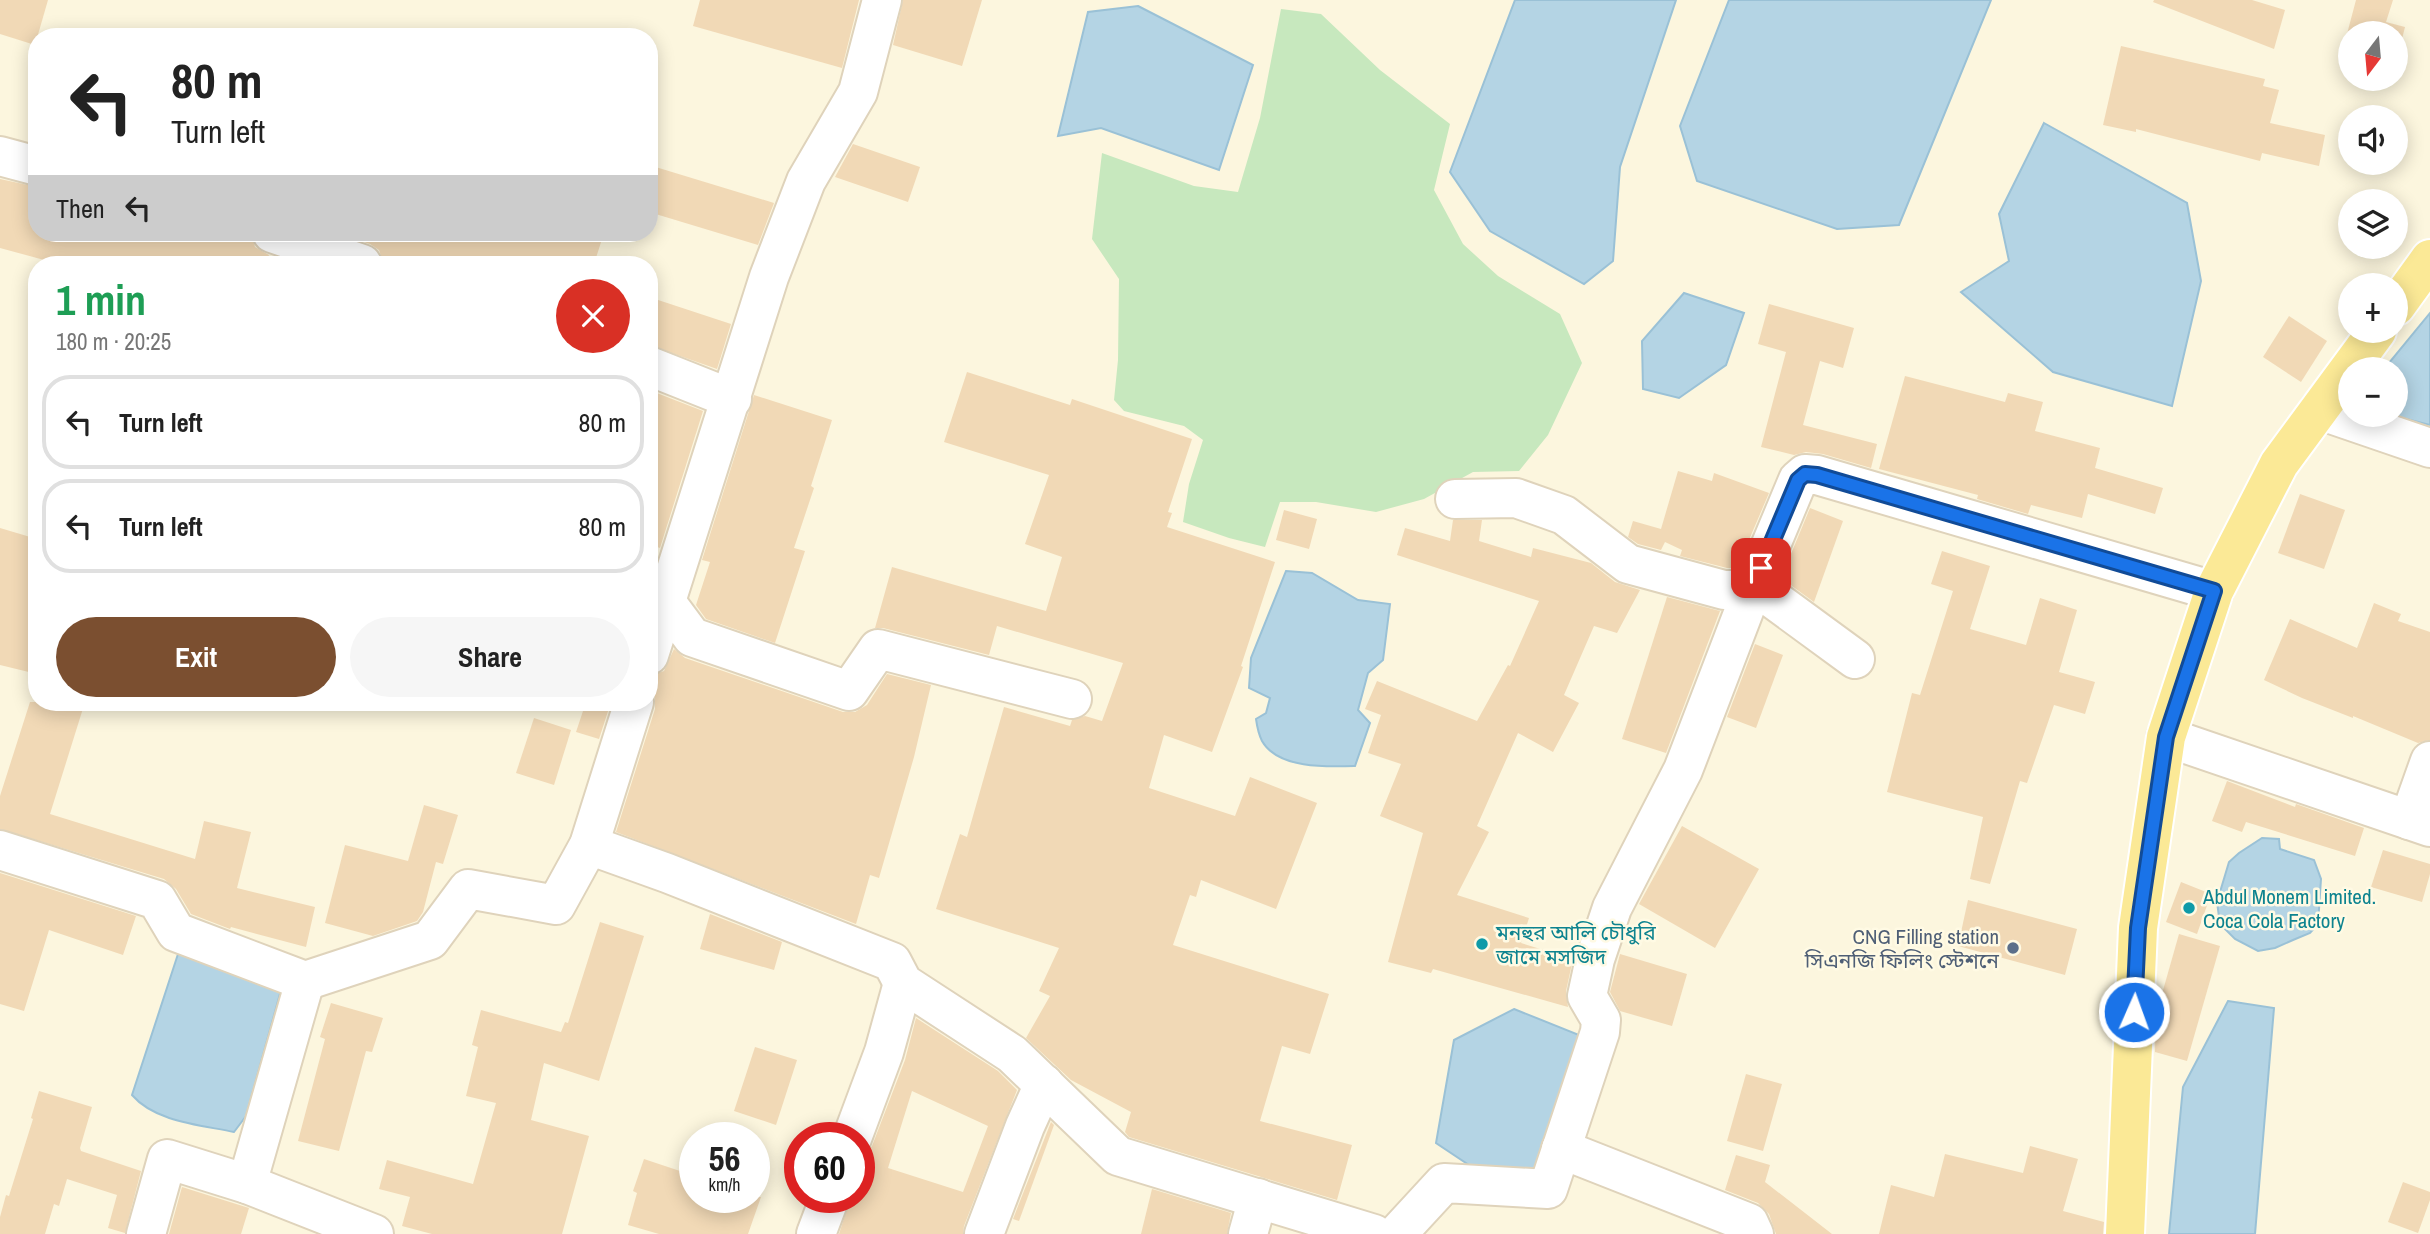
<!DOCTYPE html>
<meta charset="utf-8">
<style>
body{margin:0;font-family:"Archivo Narrow","Noto Sans Bengali",sans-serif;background:#f6f6f6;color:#222;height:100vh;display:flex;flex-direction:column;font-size:26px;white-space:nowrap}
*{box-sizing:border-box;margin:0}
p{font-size:23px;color:#767676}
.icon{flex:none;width:38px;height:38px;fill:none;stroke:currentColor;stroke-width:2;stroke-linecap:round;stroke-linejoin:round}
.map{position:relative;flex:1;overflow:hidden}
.sheet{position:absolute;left:28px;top:256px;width:630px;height:455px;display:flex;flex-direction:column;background:#fff;border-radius:28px;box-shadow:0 4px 18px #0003}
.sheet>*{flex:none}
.banner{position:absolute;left:28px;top:28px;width:630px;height:214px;border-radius:28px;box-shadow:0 4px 18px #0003;background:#fff;color:#222;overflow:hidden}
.needle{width:46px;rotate:196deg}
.controls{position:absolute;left:2338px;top:21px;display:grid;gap:14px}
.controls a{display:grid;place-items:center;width:70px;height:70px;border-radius:50%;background:#fff;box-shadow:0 4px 18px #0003;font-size:35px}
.speed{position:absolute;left:679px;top:1122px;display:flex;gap:14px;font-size:35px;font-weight:700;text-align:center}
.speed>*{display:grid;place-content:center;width:91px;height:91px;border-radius:50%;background:#fff;box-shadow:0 4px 18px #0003;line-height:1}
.speed small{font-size:18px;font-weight:400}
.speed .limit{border:10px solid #d22;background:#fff;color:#111}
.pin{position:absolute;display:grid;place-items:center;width:60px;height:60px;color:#fff;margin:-30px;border-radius:14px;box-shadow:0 4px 10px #0006}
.me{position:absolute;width:77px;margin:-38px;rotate:2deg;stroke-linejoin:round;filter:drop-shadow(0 0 5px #0008)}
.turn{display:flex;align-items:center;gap:24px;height:147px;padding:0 28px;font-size:32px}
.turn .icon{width:91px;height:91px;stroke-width:2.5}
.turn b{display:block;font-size:49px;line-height:60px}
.then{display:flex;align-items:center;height:66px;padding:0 28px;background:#0003;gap:14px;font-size:26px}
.round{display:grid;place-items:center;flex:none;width:74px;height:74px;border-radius:37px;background:#f6f6f6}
.overview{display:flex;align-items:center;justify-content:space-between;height:119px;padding:0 28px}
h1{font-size:42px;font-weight:700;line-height:52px;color:#1e9e55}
.action{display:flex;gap:14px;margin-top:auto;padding:14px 28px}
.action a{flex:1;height:80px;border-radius:42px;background:#7b4f30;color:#fff;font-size:28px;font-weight:700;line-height:80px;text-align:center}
.action a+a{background:#f6f6f6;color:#222}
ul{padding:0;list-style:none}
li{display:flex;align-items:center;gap:21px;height:94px;margin:0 14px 10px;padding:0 14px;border:4px solid #e0e0e0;border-radius:28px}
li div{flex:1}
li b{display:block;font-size:26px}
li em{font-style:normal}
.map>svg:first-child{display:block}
</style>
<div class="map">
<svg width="2430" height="1234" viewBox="0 0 2430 1234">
<rect width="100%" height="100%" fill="#fcf6de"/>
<polygon fill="#c7e8be" points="1281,9 1321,14 1380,70 1450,124 1434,190 1463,244 1498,276 1560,314 1582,363 1548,435 1519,471 1473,472 1424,499 1376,512 1316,502 1280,502 1265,547 1229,538 1183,522 1189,484 1203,440 1184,426 1124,411 1114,400 1118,360 1119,279 1092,239 1102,153 1194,186 1238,192 1260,118"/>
<g fill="#b4d4e4" stroke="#9ac1d6" stroke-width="2">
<polygon points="1515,0 1676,0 1620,167 1613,261 1584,284 1490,231 1450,172"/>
<polygon points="1729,0 1991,0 1899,225 1837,229 1697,181 1680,126"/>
<polygon points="1138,6 1253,65 1219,170 1101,128 1058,136 1088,12"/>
<polygon points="2044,123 2187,203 2201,281 2172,406 2053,372 1961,292 2009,261 1999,214"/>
<polygon points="1684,293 1744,313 1726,365 1679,398 1643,389 1642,341"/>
<polygon points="2430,313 2430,425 2391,415 2396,415 2396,369 2384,369"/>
<path d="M1286,571L1312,573L1358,600L1390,604L1383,660L1368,673L1358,710L1370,723L1355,766C1327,767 1278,769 1262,741C1259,735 1257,726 1256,719L1266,713L1270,698L1249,688L1251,658Z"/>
<polygon points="2262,838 2279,839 2280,849 2314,860 2321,879 2318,924 2310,933 2293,940 2275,948 2258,951 2235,939 2220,924 2217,902 2229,862 2239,853"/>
<path d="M178,954L222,960L283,983L246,1116L234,1132C201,1125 155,1122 132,1095Z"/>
<polygon points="2228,1001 2274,1008 2255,1234 2169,1234 2183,1087"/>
<polygon points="1514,1009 1589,1039 1545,1163 1531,1176 1475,1169 1436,1143 1454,1040"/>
</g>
<g fill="#f1d9b6" fill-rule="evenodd">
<polygon points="0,0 48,0 35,45 0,34"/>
<polygon points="700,0 859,0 842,68 693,26"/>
<polygon points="903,0 982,0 962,66 893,45"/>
<polygon points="2154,0 2252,0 2285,10 2274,49 2153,2"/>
<polygon points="2356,0 2393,0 2386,22 2405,27 2396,63 2396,33 2350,33 2350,51 2343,49"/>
<polygon points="2121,46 2265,79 2263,86 2279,90 2270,123 2325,135 2319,166 2262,153 2260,161 2136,129 2136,132 2103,125"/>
<polygon points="853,144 920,167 908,202 835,177"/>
<polygon points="649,165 774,203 758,245 649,212"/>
<polygon points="0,179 37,187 37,233 251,233 255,247 269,255 266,264 59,264 0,248"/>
<polygon points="338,233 604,233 594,264 389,264 383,262 379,250 370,244"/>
<polygon points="649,297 731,324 717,369 649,345"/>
<polygon points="1769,304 1854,328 1843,368 1820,361 1803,425 1877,444 1871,468 1823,454 1806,452 1794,455 1761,447 1786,352 1758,344"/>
<polygon points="2289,316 2327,341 2301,382 2263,357"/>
<polygon points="967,372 1070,405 1072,399 1192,439 1168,512 1172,513 1167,527 1275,562 1241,666 1243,667 1212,752 1164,735 1149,788 1235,816 1250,777 1317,803 1276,909 1201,880 1196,897 1190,895 1173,945 1329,994 1310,1054 1282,1046 1260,1121 1352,1145 1337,1200 1129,1137 1125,1132 1131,1112 1071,1080 1026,1038 1050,996 1039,991 1059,948 936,909 960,834 967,837 1004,707 1070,726 1072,720 1085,716 1102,721 1123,663 997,626 989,655 883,628 875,628 892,567 1046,611 1062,557 1025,544 1049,475 944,442"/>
<polygon points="1905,376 2005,402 2008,393 2043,402 2035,431 2100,448 2095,468 2163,488 2155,514 2088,494 2082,518 2031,505 2028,514 1977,499 1978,495 1879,469"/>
<polygon points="649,390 703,411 660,548 649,544"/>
<polygon points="754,395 832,420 811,486 814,488 794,548 805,551 775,643 706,619 696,605 710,562 702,560"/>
<polygon points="1678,471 1712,481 1714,473 1769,493 1737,568 1727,568 1680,556 1682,550 1665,542 1661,550 1638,544 1628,537 1633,521 1661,529"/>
<polygon points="2300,494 2345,510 2324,569 2278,553"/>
<polygon points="1810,508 1843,521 1814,602 1781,578"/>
<polygon points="1284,510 1317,519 1309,549 1276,540"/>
<polygon points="1453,520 1482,520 1479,541 1531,557 1533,548 1591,563 1615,582 1640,590 1617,633 1594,626 1564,695 1579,703 1553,752 1518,733 1477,826 1489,832 1457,895 1529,918 1521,943 1573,959 1566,991 1568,1007 1433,969 1431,973 1388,962 1423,833 1380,816 1401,764 1368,753 1381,715 1365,709 1377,681 1477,721 1508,665 1510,666 1539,601 1397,555 1405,528 1450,541"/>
<polygon points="0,528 37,539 37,674 0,665"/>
<polygon points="1942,551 1990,566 1970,629 2026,645 2040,598 2077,610 2059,672 2095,682 2085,714 2054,705 2027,783 2020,781 1990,884 1970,879 1983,817 1887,792 1912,693 1920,695 1953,591 1931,584"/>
<polygon points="1667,597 1720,611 1666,753 1622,739"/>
<polygon points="2374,603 2401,614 2398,621 2430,632 2430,740 2418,743 2353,716 2353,718 2302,698 2264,680 2290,619 2357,648"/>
<polygon points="1755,644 1783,655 1756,728 1727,717"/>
<polygon points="674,649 685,658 843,712 855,712 867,705 887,674 931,685 914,757 879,878 870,875 856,924 616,832 655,709 655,698 649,687 649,676 664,671"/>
<polygon points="30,702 85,702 50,814 195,859 204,821 251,832 237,888 315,907 306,947 231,927 230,929 191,914 176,889 164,879 0,829 0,796"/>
<polygon points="586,702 611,702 599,739 576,732"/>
<polygon points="534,718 571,730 554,785 516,773"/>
<polygon points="2227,781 2295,807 2296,804 2364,828 2355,856 2246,822 2242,832 2212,821"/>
<polygon points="424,805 458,815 443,864 436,862 423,912 417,921 373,936 325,923 345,845 408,861"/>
<polygon points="1682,826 1759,869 1715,948 1639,904"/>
<polygon points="2383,850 2430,864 2430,874 2422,902 2371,887"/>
<polygon points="0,873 136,916 123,955 49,930 24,1011 0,1004"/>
<polygon points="2181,882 2211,894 2197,934 2166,922"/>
<polygon points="1968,900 2077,929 2065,975 1958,946"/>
<polygon points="710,914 782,942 774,970 700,949"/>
<polygon points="600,922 644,936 599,1081 544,1063 531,1120 589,1136 562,1234 432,1234 402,1226 410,1197 379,1189 387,1160 473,1184 496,1103 466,1096 478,1047 472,1045 481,1010 561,1032 565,1022 568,1023"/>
<polygon points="2179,934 2220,946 2187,1061 2155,1052 2156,1015"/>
<polygon points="1620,954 1687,974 1672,1026 1620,1011 1610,992"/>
<polygon points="331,1003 383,1018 372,1052 366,1051 339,1151 298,1141 325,1039 320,1037"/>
<path d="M916,1018L998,1071L1017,1090L964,1226L963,1234H839L851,1197H859V1158L866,1154L872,1146L905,1060ZM912,1091L988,1126L963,1192L888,1168Z"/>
<polygon points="755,1047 797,1060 776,1125 734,1111"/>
<polygon points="1746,1074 1782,1084 1763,1151 1727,1141"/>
<polygon points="39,1091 92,1107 80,1148 81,1151 141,1171 125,1233 108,1228 117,1195 67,1179 59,1206 54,1204 45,1234 0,1234 0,1217 6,1195 9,1196 33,1119 31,1118"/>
<polygon points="1051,1122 1054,1125 1019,1221 1013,1219"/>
<polygon points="2030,1146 2078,1159 2063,1211 2104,1222 2103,1234 1879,1234 1891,1185 1934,1197 1945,1154 2023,1173"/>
<polygon points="1736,1155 1770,1165 1765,1182 1832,1234 1776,1234 1769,1214 1758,1203 1725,1190"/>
<polygon points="644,1159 695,1176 695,1197 761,1197 748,1234 659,1234 628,1225 637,1193 633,1191"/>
<polygon points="2403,1182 2430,1192 2430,1200 2418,1233 2388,1222"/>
<polygon points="182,1187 249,1208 241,1234 169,1234"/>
<polygon points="1152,1189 1231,1213 1227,1234 1141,1234"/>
</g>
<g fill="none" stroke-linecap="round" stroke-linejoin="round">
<g stroke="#dfd3bb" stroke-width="42">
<g id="minor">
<polyline points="0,156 37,166"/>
<polyline points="272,233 362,264"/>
<polyline points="649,366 732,399"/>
<polyline points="2319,410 2430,448"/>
<polyline points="666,602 692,637 849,691 878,649 1072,699"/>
<polyline points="649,655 769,277 806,181 858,92 882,0"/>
<polyline points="1855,659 1769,596 1752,590 1798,480 1805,474 1817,475 2214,591"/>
<polyline points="2166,737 2430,827"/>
<polyline points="2409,820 2430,761"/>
<polyline points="589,845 667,873 892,962 903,983 1012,1054 1118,1156 1374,1234"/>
<polyline points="0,850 157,900 176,932 305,981 430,940 468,889 556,905 589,845 634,702"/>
<polyline points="852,1138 884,1052 903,983"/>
<polyline points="1561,1149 1749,1223 1754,1234"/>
<polyline points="247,1184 374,1234"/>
<polyline points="146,1234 167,1159 247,1184 305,981"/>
<polyline points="816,1234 830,1197"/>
<polyline points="984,1234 1025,1126 1044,1084"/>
<polyline points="1248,1234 1258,1198"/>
<polyline points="1397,1234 1444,1183 1548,1189 1600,1032 1601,1020 1587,996 1595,959 1612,908 1683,770 1752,590 1724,590 1628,564 1564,515 1516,498 1455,499"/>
</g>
</g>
<g stroke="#fff" stroke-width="42">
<g id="major">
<polyline points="2396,306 2430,259"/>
<polyline points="2125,1234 2138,928 2166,737 2214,591 2279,464 2377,331"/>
</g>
</g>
<use href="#minor" stroke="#fff" stroke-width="38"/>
<use href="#major" stroke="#fbe996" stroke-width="38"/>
</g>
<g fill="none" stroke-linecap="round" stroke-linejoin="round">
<g stroke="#114b97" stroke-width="18">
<polyline id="route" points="1761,568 1798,480 1805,474 1817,475 2214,591 2166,737 2138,928 2134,1012"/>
</g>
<use href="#route" stroke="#1a73e8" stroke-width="12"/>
</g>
<g fill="#0f9aa8" stroke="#fffae4" stroke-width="2.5">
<circle cx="2189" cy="908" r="7"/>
<circle cx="1482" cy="944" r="7"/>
</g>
<circle fill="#5c6f8a" stroke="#fffae4" stroke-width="2.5" cx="2013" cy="948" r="7"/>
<g text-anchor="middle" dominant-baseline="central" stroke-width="5" stroke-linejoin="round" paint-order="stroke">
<g font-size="21" fill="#0d838f" stroke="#fffae4" text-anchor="start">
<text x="2203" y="896">Abdul Monem Limited.<tspan x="2203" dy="24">Coca Cola Factory</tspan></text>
<text x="1496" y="932">মনহুর আলি চৌধুরি<tspan x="1496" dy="24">জামে মসজিদ</tspan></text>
</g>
<g font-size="21" fill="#4e5e75" stroke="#fffae4" text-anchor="end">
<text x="1999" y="936">CNG Filling station<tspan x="1999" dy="24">সিএনজি ফিলিং স্টেশনে</tspan></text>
</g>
</g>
</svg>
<div class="controls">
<a><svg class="needle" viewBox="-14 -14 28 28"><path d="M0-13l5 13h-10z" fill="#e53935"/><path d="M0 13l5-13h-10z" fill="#767676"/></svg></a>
<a><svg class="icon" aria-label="sound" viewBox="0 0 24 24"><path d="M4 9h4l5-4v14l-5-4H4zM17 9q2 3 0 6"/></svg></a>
<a><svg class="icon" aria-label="layers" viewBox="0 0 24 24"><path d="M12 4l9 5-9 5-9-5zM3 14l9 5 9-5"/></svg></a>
<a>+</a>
<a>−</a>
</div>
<div class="speed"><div>56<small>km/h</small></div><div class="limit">60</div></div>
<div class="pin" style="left:1761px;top:568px;background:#d93025"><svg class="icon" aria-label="arrive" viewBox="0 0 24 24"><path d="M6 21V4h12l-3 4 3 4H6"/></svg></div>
<svg class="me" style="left:2134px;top:1012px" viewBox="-20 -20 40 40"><circle r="17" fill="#1a73e8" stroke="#fff" stroke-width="3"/><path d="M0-11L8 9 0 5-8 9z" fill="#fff"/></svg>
<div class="banner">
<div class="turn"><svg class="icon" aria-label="left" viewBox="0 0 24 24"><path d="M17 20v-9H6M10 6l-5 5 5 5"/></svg><div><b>80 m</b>Turn left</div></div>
<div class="then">Then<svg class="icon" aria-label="left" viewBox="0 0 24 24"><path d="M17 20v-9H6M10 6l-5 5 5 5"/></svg></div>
</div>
<section class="sheet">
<div class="overview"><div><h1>1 min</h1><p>180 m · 20:25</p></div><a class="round" style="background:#d93025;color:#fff"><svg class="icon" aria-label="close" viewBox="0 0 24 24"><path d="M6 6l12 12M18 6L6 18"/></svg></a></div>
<ul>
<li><svg class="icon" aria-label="left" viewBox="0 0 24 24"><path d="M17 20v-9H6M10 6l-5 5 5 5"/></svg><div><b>Turn left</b></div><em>80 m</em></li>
<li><svg class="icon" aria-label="left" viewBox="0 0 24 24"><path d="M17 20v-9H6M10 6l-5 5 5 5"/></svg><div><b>Turn left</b></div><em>80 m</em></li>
</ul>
<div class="action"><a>Exit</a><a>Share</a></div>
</section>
</div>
